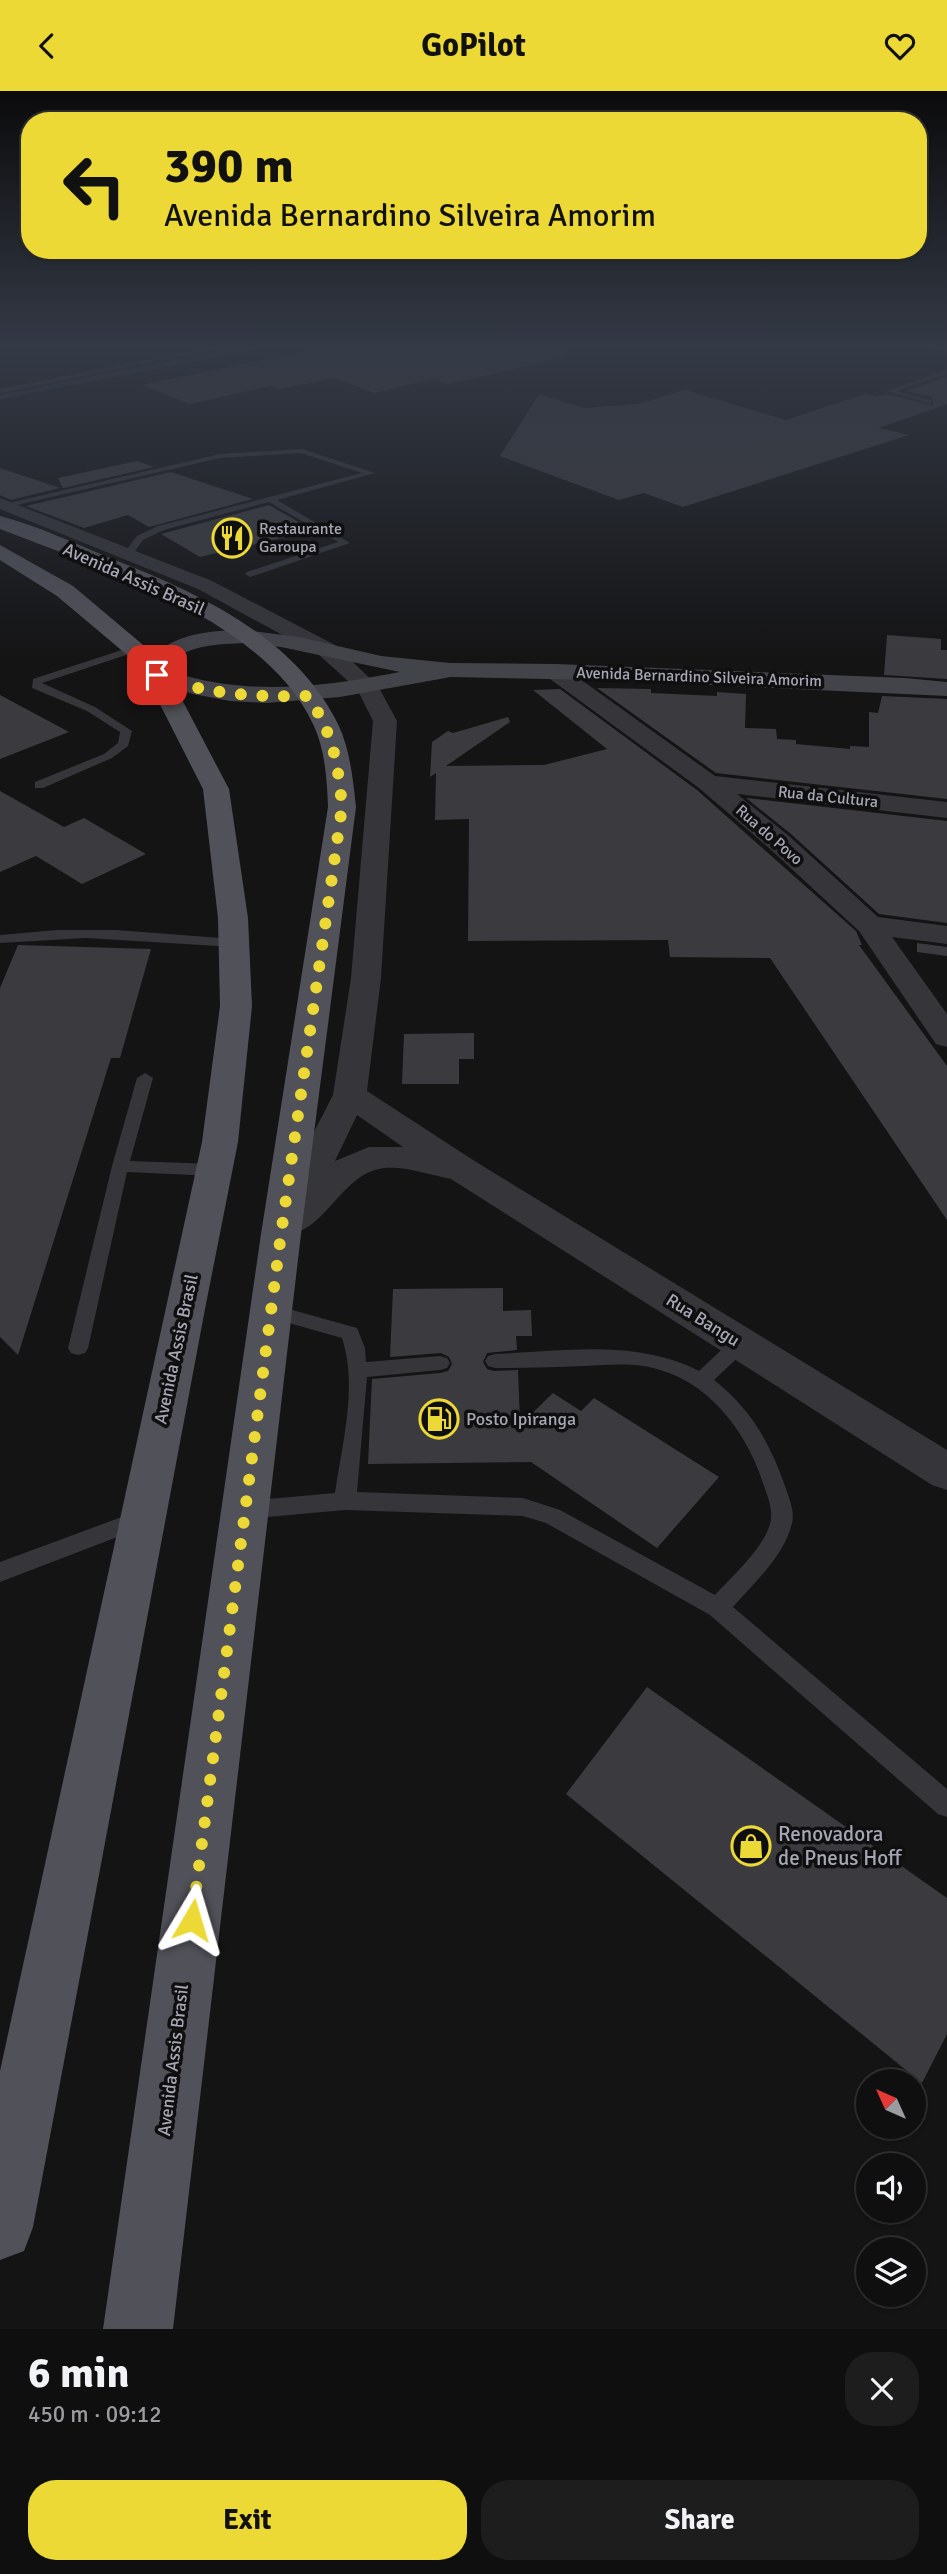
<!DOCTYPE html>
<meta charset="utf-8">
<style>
body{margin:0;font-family:Signika,sans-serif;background:#1d1d1e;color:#f1f3f6;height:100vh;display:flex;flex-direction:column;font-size:26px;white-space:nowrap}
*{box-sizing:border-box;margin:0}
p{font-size:23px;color:#9b9c9f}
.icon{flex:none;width:38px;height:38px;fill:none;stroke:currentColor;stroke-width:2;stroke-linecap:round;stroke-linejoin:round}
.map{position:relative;height:2238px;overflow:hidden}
.sheet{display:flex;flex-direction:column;background:#0f0f10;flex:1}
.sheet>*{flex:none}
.hud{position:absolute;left:21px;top:21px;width:906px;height:147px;border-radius:28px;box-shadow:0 2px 5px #0004,0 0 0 2px #2f2f30;background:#ecd936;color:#111;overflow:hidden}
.needle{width:46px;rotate:315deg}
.controls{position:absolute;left:856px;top:1978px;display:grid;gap:14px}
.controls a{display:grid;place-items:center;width:70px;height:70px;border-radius:50%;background:#0f0f10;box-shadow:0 2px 5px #0004,0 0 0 2px #2f2f30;font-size:35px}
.pin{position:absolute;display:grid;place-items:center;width:60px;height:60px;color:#fff;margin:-30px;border-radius:14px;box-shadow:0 4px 10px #0006}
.me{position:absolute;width:77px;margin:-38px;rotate:7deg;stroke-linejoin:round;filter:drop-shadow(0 0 5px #0008)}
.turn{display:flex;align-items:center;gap:24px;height:147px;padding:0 28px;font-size:32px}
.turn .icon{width:91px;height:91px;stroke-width:2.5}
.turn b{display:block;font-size:49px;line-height:60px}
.round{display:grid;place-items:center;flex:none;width:74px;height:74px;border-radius:28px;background:#1d1d1e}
.headline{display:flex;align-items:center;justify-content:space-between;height:119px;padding:0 28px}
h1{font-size:42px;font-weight:800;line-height:52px}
.primary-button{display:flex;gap:14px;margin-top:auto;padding:14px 28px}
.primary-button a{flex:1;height:80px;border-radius:28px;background:#ecd936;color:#111;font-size:28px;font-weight:800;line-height:80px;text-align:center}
.primary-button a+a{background:#1d1d1e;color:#f1f3f6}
header{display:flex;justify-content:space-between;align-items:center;height:91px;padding:0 28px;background:#ecd936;color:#111;font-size:32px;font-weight:800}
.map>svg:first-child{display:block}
</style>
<header><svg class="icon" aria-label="back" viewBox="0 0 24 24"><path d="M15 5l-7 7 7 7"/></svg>GoPilot<svg class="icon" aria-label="heart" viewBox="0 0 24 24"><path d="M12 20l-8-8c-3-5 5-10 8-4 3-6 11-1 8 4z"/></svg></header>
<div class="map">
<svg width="947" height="2238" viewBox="0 0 947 2238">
<rect width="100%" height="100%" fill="#141415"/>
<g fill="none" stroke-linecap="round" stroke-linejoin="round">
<polyline stroke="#2a2f39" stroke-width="4.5" points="0,306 259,255"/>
</g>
<g fill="#3b3b3f">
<polygon points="329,255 408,255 421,259 440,255 566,255 567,266 447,293 433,288 375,302 334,287 280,298 271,295 189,313 142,294"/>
<polygon points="947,286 947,313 879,337 909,344 683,416 644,402 619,409 500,365 539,303 584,317 638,313 685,299 786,329 865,303 877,306 888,303 933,315 932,306 906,300"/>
<polygon points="137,370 154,376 63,397 58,387"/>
<polygon points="0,377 60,397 11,409 0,404"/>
<polygon points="171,381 253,408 149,436 128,424 84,437 26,415"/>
<polygon points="269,414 309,437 289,442 294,444 200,466 161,443"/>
<polygon points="887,544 941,548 941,559 947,559 947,588 884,584"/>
<polygon points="597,597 651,598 651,602 717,605 717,601 746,603 745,637 776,638 777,648 796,649 796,653 850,658 850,655 869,656 869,621 878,622 882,605 947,608 947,708 716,682"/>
<polygon points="560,598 697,699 856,840 862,854 859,854 947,975 947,1129 770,867 670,866 668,849 468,850 469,728 435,729 436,682 430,686 432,651 448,640 453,642 508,626 510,631 446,675 544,674 607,658 533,599"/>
<polygon points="0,604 69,641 0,668"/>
<polygon points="0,700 64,736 84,727 146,763 82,793 36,765 0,781"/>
<polygon points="746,707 947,730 947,832 879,823 791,743"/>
<polygon points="917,852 947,856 947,865 917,861"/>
<polygon points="18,854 151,858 120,967 111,967 18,1264 0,1246 0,897"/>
<polygon points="474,942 474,968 459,968 459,993 402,993 404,943"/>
<polygon points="503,1197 503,1220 531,1219 532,1245 516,1245 517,1259 487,1262 483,1271 487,1278 494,1280 518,1279 520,1334 553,1302 581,1320 594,1307 719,1386 657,1457 531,1371 368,1373 372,1288 440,1282 448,1280 452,1273 449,1266 441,1262 390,1266 393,1198"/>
<polygon points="647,1596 947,1807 947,1943 922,1992 566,1703"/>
</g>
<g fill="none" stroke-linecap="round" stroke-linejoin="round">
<g fill="#35353a" fill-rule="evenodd">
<polygon points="218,255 232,255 0,302 0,298"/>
<polygon points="947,279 947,283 897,300 931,309 931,313 886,300"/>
<polygon points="302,358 375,382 277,409 350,452 250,486 245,483 247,481 338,451 269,411 164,439 143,449 132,464 124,462 137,445 158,435 362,382 301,362 220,367 4,417 0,414 220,363"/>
<polygon points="134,555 139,558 138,560 42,592 95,616 132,640 128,655 112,667 43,697 35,697 35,691 104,663 118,652 120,641 87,620 32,597 33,588"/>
<polygon points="57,839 116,839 234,848 241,852 234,856 86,847 0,852 0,844"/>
<polygon points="145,982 153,987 130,1070 214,1073 222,1079 214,1085 127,1081 88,1257 85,1262 78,1264 71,1262 68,1257 112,1075 137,987"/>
<path d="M271,1213L357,1237L365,1257L366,1271L440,1265L447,1267L450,1272L447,1277L440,1279L367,1286L357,1401L523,1407L560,1419L715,1504C732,1486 764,1456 770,1433C774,1419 767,1404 763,1392C745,1338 707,1288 649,1276C628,1272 606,1274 585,1275C555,1276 525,1277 495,1277L488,1275L485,1270L488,1265L495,1263C564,1260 636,1248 699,1280L734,1247L741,1245L748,1247L751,1252L748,1257L714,1289C751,1318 770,1352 785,1395C789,1407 795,1420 792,1432C785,1464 754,1492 733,1516L947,1698V1726L938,1723L710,1524L546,1432L523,1425L345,1419L245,1428L237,1425L234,1419L237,1413L245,1410L335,1402C342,1353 358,1295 342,1247L264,1225L262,1220L264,1215Z"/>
<polygon points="138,1420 146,1423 149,1429 146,1435 0,1491 0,1471"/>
</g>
<g fill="#35353a" fill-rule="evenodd">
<polygon points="931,255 947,255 947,261 933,258"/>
<path d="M0,407L212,490L335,554L378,595L397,630L381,887L367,1000L473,1069L947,1359V1399L932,1394L451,1088C428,1084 398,1072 375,1079C335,1091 319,1155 273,1141L267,1132L333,1004L351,887L373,630L357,598L319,564L198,498L0,418ZM357,1024L403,1056H369L335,1070Z"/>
<polygon points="554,573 562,575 715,685 947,711 947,727 737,703 789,745 878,826 947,835 947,853 892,846 947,923 947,956 936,953 859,840 769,757 699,697 546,585 543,580 546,575"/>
</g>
<path fill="#43434a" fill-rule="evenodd" d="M245,539L299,546L381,565L450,572L556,573L905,587L947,591V605L600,589L451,586L340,606L266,612L230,610L193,603L149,589L145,584C155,543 210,539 245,539ZM245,552L281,556L400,581C322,596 246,606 170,580C175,553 223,553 245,552Z"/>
<g fill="#515159" fill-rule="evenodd">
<path d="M0,425C39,435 78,454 115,469C200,503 295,546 338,633C350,658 353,688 356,716L301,1143L173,2238H103L261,1143L328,716C327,688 325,658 313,633C264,528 100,477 0,438Z"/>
<polygon points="0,454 73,495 142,553 169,584 229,698 248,827 252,915 238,1051 205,1218 33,2136 24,2160 0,2169 0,1980 202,1051 220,915 218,827 203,698 146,586 126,563 57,505 0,469"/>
</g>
</g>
<linearGradient id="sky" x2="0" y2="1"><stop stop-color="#0b0b0c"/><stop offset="0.45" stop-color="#343a46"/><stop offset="1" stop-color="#343a46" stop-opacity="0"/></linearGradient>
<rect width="947" height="568" fill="url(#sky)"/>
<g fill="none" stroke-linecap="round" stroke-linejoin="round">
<path stroke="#ecd936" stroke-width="12" stroke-dasharray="0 21.6" d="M157,584C206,604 255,606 308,605C333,643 338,671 342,716L281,1143L192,1829"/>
</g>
<defs>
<g id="restaurant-ring" transform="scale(2.0125)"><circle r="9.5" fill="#0f0f10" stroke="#ecd936" stroke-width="1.5"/><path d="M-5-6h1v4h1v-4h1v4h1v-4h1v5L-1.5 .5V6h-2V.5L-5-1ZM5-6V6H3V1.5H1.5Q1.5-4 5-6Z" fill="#ecd936"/></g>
<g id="fuel-ring" transform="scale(2.0125)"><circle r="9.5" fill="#0f0f10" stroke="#ecd936" stroke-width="1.5"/><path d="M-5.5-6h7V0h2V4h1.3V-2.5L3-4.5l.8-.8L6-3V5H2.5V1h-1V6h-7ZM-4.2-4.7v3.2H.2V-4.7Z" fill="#ecd936"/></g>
<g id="shop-ring" transform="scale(2.0125)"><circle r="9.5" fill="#0f0f10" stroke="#ecd936" stroke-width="1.5"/><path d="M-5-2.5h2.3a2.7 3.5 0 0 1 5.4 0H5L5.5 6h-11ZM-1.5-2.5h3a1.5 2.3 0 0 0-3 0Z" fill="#ecd936"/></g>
</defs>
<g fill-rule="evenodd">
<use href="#restaurant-ring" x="232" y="447"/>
<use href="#fuel-ring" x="439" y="1328"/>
<use href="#shop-ring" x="751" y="1755"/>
</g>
<g text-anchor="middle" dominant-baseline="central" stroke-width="7" stroke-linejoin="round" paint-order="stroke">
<g font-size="16" fill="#a6a7b5" stroke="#0f0f10" text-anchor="start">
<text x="259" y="438">Restaurante<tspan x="259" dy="18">Garoupa</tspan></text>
</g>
<g font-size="16" fill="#a6a7b5" stroke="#0f0f10">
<text transform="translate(699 586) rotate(2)">Avenida Bernardino Silveira Amorim</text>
<text transform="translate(828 706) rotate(6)">Rua da Cultura</text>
<text transform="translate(769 744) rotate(41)">Rua do Povo</text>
</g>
<g font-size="18" fill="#a6a7b5" stroke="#0f0f10">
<text transform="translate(134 488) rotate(24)">Avenida Assis Brasil</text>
<text transform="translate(703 1229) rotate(32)">Rua Bangu</text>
<text transform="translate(176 1258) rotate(-78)">Avenida Assis Brasil</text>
<text transform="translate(173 1969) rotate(-83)">Avenida Assis Brasil</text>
</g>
<g font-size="18" fill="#a6a7b5" stroke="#0f0f10" text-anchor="start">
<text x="466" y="1328">Posto Ipiranga</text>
</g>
<g font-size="21" fill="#a6a7b5" stroke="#0f0f10" text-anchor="start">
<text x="778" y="1743">Renovadora<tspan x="778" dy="24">de Pneus Hoff</tspan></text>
</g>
</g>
</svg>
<div class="controls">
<a><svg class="needle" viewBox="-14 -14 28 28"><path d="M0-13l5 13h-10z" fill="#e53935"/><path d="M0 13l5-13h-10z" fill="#9b9c9f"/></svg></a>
<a><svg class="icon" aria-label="sound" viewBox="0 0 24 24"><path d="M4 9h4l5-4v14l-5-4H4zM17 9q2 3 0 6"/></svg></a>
<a><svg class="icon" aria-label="layers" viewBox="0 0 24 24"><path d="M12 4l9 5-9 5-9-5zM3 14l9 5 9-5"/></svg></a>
</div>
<div class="pin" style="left:157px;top:584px;background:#d93025"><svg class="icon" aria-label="arrive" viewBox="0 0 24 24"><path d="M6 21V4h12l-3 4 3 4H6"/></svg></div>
<svg class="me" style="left:192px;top:1829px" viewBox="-20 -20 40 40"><path d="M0-17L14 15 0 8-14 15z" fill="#ecd936" stroke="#fff" stroke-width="4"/></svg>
<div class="hud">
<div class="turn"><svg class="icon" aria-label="left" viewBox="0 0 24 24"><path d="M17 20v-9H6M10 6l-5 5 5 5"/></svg><div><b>390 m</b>Avenida Bernardino Silveira Amorim</div></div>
</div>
</div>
<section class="sheet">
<div class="headline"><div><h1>6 min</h1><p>450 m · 09:12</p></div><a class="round"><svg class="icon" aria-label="close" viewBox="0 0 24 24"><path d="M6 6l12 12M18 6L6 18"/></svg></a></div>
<div class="primary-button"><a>Exit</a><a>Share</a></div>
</section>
